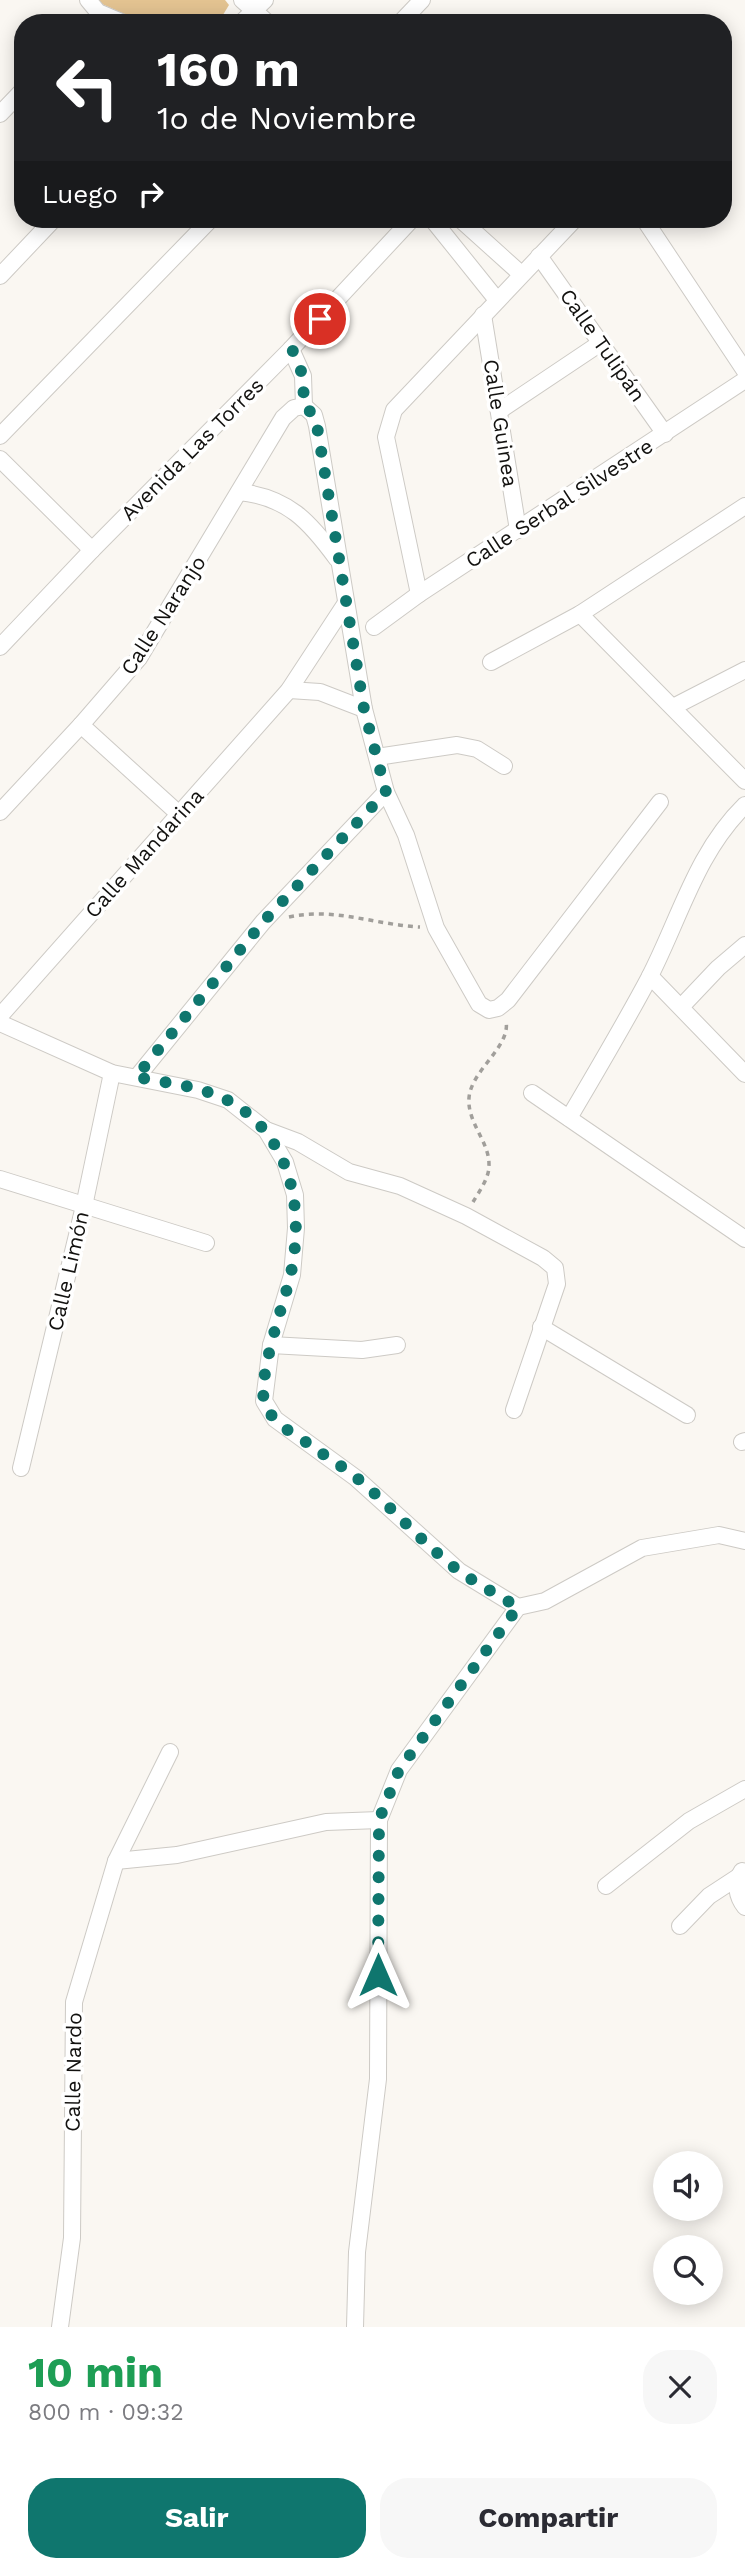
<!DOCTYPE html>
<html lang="es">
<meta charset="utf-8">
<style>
body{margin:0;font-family:"Work Sans",sans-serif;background:#f7f7f7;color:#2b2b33;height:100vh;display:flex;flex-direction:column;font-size:26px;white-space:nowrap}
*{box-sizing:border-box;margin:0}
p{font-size:23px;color:#7c7c81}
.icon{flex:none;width:38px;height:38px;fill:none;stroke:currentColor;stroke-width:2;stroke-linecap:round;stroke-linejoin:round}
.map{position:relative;height:2327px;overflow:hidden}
.side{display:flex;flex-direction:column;background:#fff;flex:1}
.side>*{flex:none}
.top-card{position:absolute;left:14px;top:14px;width:718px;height:214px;border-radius:28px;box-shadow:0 4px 18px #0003;background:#202124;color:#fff;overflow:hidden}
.controls{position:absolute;left:653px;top:2151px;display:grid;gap:14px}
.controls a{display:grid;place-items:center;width:70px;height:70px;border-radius:50%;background:#fff;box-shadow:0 4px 18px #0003;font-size:35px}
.pin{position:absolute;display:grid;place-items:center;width:60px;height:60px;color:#fff;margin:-30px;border:4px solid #fff;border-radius:50%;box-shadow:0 2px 7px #0007}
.me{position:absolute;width:77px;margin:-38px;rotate:0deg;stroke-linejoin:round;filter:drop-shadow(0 0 5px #0008)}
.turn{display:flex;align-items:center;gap:24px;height:147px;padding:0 28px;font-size:32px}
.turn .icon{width:91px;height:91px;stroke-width:2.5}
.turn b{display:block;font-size:49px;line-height:60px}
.then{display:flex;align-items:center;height:66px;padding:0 28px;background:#0003;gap:14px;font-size:26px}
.round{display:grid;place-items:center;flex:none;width:74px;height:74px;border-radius:28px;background:#f7f7f7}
.summary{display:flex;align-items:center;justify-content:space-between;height:119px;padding:0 28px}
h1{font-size:42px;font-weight:700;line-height:52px;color:#1e9e55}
.button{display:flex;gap:14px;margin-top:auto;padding:14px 28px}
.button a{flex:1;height:80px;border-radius:28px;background:#0f766e;color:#fff;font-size:28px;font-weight:700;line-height:80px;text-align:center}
.button a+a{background:#f7f7f7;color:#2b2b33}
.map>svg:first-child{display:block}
</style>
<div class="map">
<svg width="745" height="2327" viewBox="0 0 745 2327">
<rect width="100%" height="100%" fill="#faf7f2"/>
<polygon fill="#e3c391" points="99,0 225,0 229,5 218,23 145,23 102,4"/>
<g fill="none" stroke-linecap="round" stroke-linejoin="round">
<g stroke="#cdcac5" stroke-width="18">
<g id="minor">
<polyline points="88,0 98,12 124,23"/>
<polyline points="242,0 268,23"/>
<polyline points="241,23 265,0"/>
<polyline points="400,23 422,0"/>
<polyline points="0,114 23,90"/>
<polyline points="432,219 497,300"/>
<polyline points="460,219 521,274"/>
<polyline points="644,219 745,371"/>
<polyline points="539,256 665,434"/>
<polyline points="0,276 54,219"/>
<polyline points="483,315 518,530"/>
<polyline points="291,349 303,376 304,406"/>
<polyline points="304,406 314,415 317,426 364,709 386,792 406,835 436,928 479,1004 489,1010 498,1008 508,1000 660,802"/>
<polyline points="499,411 602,342"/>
<polyline points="0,436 211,219"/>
<polyline points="0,459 92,550"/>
<path d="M239,492C288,497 310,522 337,559"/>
<polyline points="419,594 386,437 394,410 575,219"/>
<polyline points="580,614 745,781"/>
<polyline points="374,627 419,594 745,380"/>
<polyline points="0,647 92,550 291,349 412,219"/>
<polyline points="491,662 580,614 745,506"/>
<polyline points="289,690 320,692 364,709"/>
<polyline points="673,707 745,670"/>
<polyline points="81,725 179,814"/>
<polyline points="377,757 457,745 477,749 504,766"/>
<polyline points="0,812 81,725 139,658 283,418 294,408 304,406"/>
<polyline points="650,976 745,1074"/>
<polyline points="681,1007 718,968 745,945"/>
<polyline points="0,1016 289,690 346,603"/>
<polyline points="0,1023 112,1073 198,1090 228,1100 266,1130 285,1162 295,1195 296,1228 292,1275 271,1345 264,1401 275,1419 356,1478 459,1571 518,1607 545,1601 642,1548 719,1535 745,1541"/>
<polyline points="137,1077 263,922 386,792"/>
<polyline points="532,1093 745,1239"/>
<path d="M569,1118C596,1072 624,1025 649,978C680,918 696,853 745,805"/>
<polyline points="266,1130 298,1142 349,1172 400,1186 466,1216 543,1258 555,1268 557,1284 514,1410"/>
<polyline points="0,1179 206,1243"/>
<polyline points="541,1327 687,1415"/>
<polyline points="271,1345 362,1350 397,1345"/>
<polyline points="742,1442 745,1441"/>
<polyline points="21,1468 84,1206 112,1073"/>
<polyline points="116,1861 177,1855 326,1822 379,1820"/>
<path d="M742,1871C734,1883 737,1897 745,1907"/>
<polyline points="606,1886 689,1821 745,1789"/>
<polyline points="680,1926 709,1896 738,1877"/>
<polyline points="60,2327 72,2238 74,2002 116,1861 170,1752"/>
<polyline points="355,2327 357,2252 378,2079 379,1820 399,1770 518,1607"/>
</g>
</g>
<g stroke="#a19f9b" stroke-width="3.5" stroke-dasharray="5 5" stroke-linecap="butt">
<path d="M289,917C334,907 376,925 420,927"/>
<path d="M473,1202C479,1192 489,1178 489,1166C490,1142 467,1123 469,1098C471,1070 511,1047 506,1021"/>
</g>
<use href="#minor" stroke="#fff" stroke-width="16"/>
</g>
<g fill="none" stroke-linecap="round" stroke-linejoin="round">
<path stroke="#0f766e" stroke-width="12" stroke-dasharray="0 21.6" d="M320,319L292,349L303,376L304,406L314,415L317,426L364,709L386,792L263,922L136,1077C166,1083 202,1086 229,1101C297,1139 307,1223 286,1292C279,1316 259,1378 264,1401C269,1421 294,1434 309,1444C325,1456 342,1466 357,1478C392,1507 422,1543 459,1571C477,1584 498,1595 518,1607L399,1770L379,1820L378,1975"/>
</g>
<g text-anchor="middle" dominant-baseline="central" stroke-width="7" stroke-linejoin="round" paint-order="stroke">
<g font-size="21" fill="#12110f" stroke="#fff">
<text transform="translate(603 345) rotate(55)">Calle Tulipán</text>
<text transform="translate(501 423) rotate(81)">Calle Guinea</text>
<text transform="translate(192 449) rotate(-45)">Avenida Las Torres</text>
<text transform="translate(559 503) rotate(-33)">Calle Serbal Silvestre</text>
<text transform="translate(163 615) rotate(-57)">Calle Naranjo</text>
<text transform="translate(144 853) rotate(-48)">Calle Mandarina</text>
<text transform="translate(68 1271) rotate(-77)">Calle Limón</text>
<text transform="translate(73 2072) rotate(-89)">Calle Nardo</text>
</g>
</g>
</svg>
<div class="controls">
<a><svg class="icon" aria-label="sound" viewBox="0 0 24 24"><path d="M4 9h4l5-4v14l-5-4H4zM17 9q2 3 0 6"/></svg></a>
<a><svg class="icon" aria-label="search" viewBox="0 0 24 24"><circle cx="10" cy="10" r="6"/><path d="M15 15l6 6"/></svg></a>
</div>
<div class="pin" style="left:320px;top:319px;background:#d93025"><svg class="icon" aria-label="arrive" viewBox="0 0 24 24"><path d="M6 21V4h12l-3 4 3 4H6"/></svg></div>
<svg class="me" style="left:378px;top:1975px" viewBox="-20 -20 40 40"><path d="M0-17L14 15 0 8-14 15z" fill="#0f766e" stroke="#fff" stroke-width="4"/></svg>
<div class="top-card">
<div class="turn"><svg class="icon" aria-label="left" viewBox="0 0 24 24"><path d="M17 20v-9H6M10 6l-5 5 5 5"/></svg><div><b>160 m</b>1o de Noviembre</div></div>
<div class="then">Luego<svg class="icon" aria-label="right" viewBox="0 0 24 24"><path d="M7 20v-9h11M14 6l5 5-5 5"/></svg></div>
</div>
</div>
<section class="side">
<div class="summary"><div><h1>10 min</h1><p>800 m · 09:32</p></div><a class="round"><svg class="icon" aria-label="close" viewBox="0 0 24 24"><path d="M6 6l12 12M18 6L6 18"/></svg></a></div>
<div class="button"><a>Salir</a><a>Compartir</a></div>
</section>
